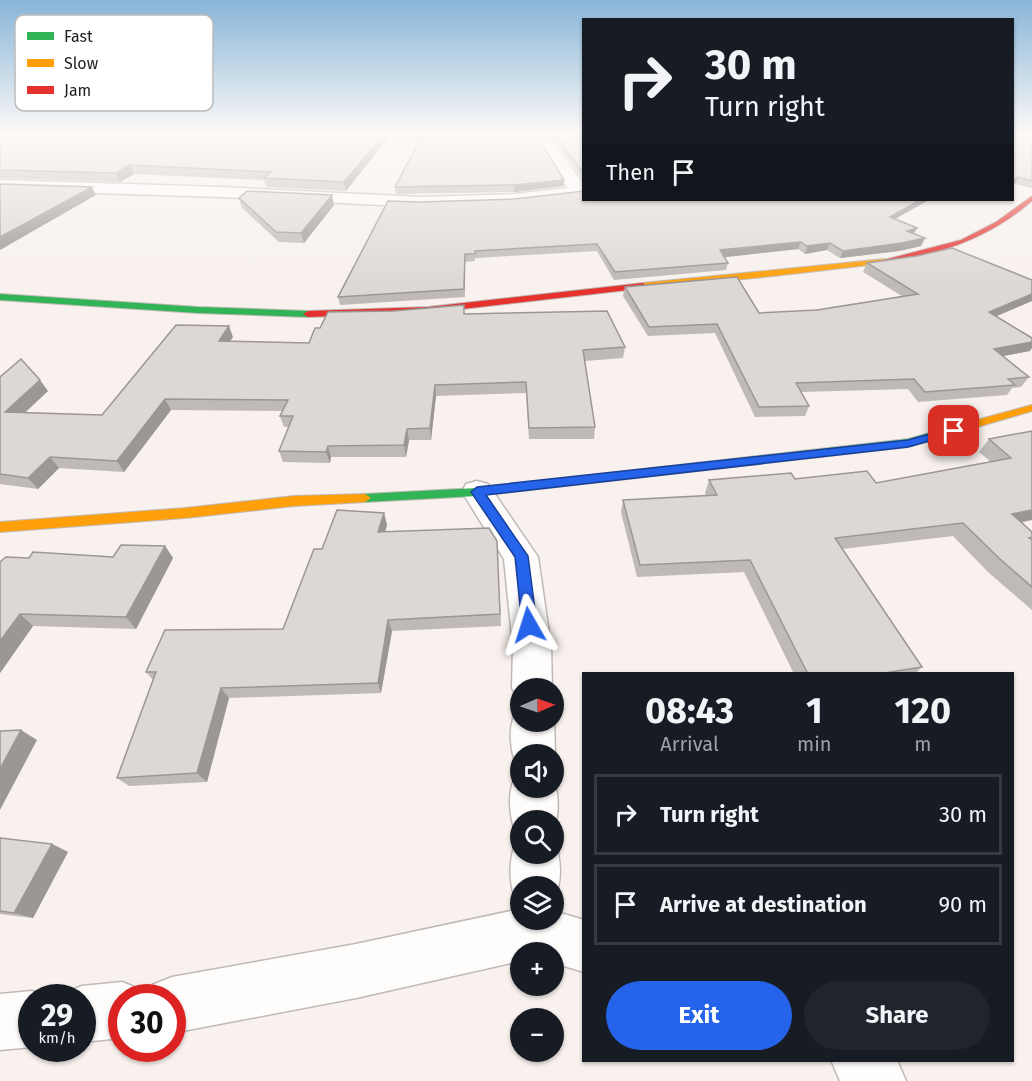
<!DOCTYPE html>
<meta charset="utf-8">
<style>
body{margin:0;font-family:"Fira Sans",sans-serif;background:#20242c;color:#f1f3f6;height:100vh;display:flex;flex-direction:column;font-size:22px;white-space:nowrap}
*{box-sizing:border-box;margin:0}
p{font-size:20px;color:#9ea1a6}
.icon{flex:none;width:33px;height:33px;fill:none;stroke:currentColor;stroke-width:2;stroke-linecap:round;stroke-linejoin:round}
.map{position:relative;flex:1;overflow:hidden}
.panel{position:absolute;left:582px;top:672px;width:432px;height:390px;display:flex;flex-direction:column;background:#171b24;border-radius:0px;box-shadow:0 2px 4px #0004}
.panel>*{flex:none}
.banner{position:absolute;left:582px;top:18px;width:432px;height:183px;border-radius:0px;box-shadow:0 2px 4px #0004;background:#171b24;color:#f1f3f6;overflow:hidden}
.needle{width:39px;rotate:88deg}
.buttons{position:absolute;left:510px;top:678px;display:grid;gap:12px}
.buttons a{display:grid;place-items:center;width:54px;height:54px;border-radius:50%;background:#171b24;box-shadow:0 2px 4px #0004;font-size:30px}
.speed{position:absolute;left:18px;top:984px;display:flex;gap:12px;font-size:30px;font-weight:700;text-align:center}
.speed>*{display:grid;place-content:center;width:78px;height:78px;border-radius:50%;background:#171b24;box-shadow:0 2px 4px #0004;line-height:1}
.speed small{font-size:15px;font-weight:400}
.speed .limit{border:9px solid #d22;background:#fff;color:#111}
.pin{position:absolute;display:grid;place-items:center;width:51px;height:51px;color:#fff;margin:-26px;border-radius:12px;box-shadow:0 3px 9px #0006}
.me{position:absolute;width:66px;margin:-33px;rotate:354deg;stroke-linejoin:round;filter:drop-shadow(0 0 4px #0008)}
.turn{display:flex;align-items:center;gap:21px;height:126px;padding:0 24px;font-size:27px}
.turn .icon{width:78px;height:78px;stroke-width:2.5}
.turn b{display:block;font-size:42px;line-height:51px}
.then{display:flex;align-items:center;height:57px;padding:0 24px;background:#0003;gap:12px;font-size:22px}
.eta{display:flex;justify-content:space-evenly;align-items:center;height:102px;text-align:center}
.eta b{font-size:36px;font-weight:700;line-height:42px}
.action{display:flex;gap:12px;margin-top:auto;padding:12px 24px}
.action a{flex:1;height:69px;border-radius:36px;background:#2563eb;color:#fff;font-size:24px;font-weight:700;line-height:69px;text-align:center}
.action a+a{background:#20242c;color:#f1f3f6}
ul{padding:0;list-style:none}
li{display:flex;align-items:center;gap:18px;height:81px;margin:0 12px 9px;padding:0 12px;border:3px solid #363941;border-radius:0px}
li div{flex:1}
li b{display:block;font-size:22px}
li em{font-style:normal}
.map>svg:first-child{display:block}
</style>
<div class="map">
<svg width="1032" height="1081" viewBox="0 0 1032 1081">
<rect width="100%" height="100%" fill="#f8f1ed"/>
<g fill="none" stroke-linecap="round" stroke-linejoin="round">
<g stroke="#bfbab7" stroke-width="3">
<g id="street">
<polygon points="336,132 436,132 429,136 341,138 336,137"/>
<polygon points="533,132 547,132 584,186 584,196 514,204 421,207 221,197 0,190 0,180 221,187 421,197 514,194 567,188"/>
<polygon points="477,481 488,484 538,557 551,647 552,688 520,688 520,702 512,688 513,647 504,559 462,492 466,484"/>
<path d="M520,707V722L554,721L555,754L554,757V754H520V770L518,769C510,752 506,722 520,707Z"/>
<path d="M520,771V788H554V781C559,795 559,815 554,829V820H520V854H554V840C562,861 562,881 554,901V886H520V905L517,904C508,881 508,859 518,837C509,820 505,786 520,771Z"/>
<polygon points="520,909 520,920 554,920 554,911 584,920 584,972 554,963 554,952 520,952 520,961 356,998 172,1033 172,998 147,998 152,985 172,977 356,944"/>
<polygon points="122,982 142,990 145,998 122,998 122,1038 82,1042 82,998 61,998 62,994 82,986"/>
<polygon points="32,991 48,998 32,998 32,1047 0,1050 0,994"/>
<polygon points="831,1060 897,1060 906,1081 840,1081"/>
</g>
</g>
<g stroke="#bfbab7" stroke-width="2">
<g id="fast">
<polygon points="0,294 198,307 308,311 313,314 308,317 198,313 0,300"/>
<polygon points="933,432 939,436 937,439 908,447 477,496 365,502 359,498 365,494 477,488 908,439"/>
</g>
</g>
<g stroke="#bfbab7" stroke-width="2">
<g id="slow">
<polygon points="884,259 888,261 887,263 773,276 643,289 639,286 643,283"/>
<polygon points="1032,405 1032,411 933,440 927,436 929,433"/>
<polygon points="365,494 371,498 365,502 294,506 185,518 0,532 0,522 185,508 294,496"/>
</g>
</g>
<g stroke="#bfbab7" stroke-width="2">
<g id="jam">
<path d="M1032,196V201C988,239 940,254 884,263L880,261L961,240L996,222Z"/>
<polygon points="643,283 647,286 646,288 428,313 308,317 303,314 308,311 428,307"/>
</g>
</g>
<use href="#street" fill="#fefdfc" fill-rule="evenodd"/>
<use href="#fast" fill="#30b455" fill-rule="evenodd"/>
<use href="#slow" fill="#ff9f0a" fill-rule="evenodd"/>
<use href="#jam" fill="#e5322d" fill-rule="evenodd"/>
</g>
<g fill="#bfbab7">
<polygon points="0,132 386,132 387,139 346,191 266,187 264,180 134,174 120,182 0,178"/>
<polygon points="549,132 584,132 584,181"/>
<polygon points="1012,132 1032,132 1032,188 1015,184 1012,185"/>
<polygon points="564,180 563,186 514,192 396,194 395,187"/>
<polygon points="239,198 334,205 304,243 279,242 242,208"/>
<polygon points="514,199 895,220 914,234 925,238 921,246 899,251 840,258 827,250 805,254 798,249 724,257 728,263 726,270 614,280 597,251 475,258 475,261 465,262 465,297 340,305 338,297 420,202"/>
<polygon points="867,263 1032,280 1032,301 996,316 1030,351 1002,356 1029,377 1021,387 1012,388 1007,395 918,402 908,389 801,392 809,406 805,416 755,417 715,333 648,336 623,296 625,287 759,313 817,310 902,296 863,272"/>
<polygon points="465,314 625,347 623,358 585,361 595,427 594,439 529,439 526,393 436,396 431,440 409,440 406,457 331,457 330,463 283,462 279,451 289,427 284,427 280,416 283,411 171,410 124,472 59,468 38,489 0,484 0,377 48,391 25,413 102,415 233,337 230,341 309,343"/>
<polygon points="1032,431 1021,522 1032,532 1032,610 988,572 953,536 842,549 922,667 915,674 794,674 744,572 637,577 621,512 623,500 706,496 705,493 709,480 795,479 876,483 991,462 979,452 989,439"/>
<polygon points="384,513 387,525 385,532 497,541 501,626 392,631 381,693 229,698 207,782 129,786 117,778 153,680 146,672 283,629 322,549"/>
<polygon points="165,546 173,558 136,629 33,626 0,673 0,562 29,558 113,557"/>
<polygon points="0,838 52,844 68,852 33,918 0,914"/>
</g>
<g fill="#9b9795">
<polygon points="386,132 387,139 346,191 344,182"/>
<polygon points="130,165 134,174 120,182 116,173"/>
<polygon points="1018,177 1015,184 1012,185 1015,179"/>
<polygon points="564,180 563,186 514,192 514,185"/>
<polygon points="92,187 96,195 0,250 0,237"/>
<polygon points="332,195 334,205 304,243 301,233"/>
<polygon points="920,200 929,200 886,224 890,217"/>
<polygon points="917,228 913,235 907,231"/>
<polygon points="925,238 921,246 899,251 840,258 843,251"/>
<polygon points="801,242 798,249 718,258 720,250"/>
<polygon points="830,243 827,250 805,254 807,246"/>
<polygon points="1032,294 1032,301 983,322 989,312"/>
<polygon points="229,326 233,337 223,351 219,341"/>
<polygon points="1032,342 1032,348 1030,351 987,359 994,349"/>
<polygon points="40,380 48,391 13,423 5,412"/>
<polygon points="435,385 436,396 431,440 430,428"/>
<polygon points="165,399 171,410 124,472 117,461"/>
<polygon points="407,429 409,440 406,457 404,445"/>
<polygon points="328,446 331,457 330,463 326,452"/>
<polygon points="50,457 59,468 38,489 28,478"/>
<polygon points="1032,510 1032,520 1001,527 1012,514"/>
<polygon points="384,513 387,525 382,544 378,532"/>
<polygon points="165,546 173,558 136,629 126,617"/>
<polygon points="20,614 33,626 0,673 0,641"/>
<polygon points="388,620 392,631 381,693 378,683"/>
<polygon points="221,688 229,698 207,782 197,773"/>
<polygon points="21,730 37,740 0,810 0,769"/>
<polygon points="52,844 68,852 33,918 14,913"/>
</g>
<g fill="#ded8d5" stroke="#9b9795" stroke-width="1.5">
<polygon points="0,132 386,132 344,182 264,178 271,172 130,165 116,173 0,170"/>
<polygon points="424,132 535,132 564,180 514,185 395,187"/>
<polygon points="553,132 584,132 584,174"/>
<polygon points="1012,132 1032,132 1032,181 1018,177 1015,179 1012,179"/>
<polygon points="0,184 92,187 0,237"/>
<polygon points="247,191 332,195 301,233 276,232 239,198"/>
<polygon points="584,191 584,200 920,200 890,217 917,228 907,231 925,238 902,243 843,251 830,243 807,246 801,242 720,250 728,263 615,272 597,244 475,251 475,254 465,254 464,289 338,297 388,201 420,202 514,199"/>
<polygon points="952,248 1032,280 1032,294 989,312 1032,338 1032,342 994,349 1029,377 1008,379 1015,385 925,392 914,379 796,383 809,406 759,407 717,324 649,327 625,287 737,277 759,313 817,310 918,294 867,263 917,256"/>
<polygon points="464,305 464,314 607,311 625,347 583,350 595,427 529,428 526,382 435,385 430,428 407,429 404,445 328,446 326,452 279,451 293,416 280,416 288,400 165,399 117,461 50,457 28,478 0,474 0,377 21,359 40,380 5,412 102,415 176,325 229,326 219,341 309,343 315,328 320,328 328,312 393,311"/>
<polygon points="1032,431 1032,510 1012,514 1032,532 1032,537 1029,538 1032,540 1032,587 1000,559 963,523 835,538 922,667 878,674 808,674 750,560 640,565 623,500 717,495 709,480 791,473 795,479 867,471 876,483 1011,458 989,439"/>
<polygon points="337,510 384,513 378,532 489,528 497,541 500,614 388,620 378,683 221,688 197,773 117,778 156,672 146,672 165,630 283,629 314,549 322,549"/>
<polygon points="121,545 165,546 126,617 20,614 0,641 0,562 6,557 29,558 33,552 113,557"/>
<polygon points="21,730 0,769 0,731"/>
<polygon points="0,838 52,844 14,913 0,911"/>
</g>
<linearGradient id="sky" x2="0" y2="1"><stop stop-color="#88b5d8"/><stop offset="0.47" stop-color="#fcf9f7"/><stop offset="1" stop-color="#fcf9f7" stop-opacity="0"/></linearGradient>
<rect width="1032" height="283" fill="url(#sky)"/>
<polygon fill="#2563eb" stroke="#184099" stroke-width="1.5" points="954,427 958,428 958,433 908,447 486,495 528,556 537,625 535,629 529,631 524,629 522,625 515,557 471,492 477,487 908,440"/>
<rect x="15" y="15" width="198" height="96" rx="9" fill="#fff" stroke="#bcbbba" stroke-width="1.5"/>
<rect x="27" y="32" width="27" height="8" fill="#30b455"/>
<rect x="27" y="59" width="27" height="8" fill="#ff9f0a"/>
<rect x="27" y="86" width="27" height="8" fill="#e5322d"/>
<g font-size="16" fill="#201c1a">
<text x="64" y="42">Fast</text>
<text x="64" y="69">Slow</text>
<text x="64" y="96">Jam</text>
</g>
</svg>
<div class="buttons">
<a><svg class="needle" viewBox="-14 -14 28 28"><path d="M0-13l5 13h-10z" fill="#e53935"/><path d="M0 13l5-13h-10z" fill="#9ea1a6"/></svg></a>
<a><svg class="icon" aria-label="sound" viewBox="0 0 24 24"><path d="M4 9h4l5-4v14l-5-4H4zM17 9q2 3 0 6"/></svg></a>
<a><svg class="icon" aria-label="search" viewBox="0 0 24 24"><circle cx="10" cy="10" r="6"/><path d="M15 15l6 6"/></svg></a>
<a><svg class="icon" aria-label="layers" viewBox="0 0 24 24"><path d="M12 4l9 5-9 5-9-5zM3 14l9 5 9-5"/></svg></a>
<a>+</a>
<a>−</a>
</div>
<div class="speed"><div>29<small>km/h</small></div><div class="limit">30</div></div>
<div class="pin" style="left:954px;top:431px;background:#d93025"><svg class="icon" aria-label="arrive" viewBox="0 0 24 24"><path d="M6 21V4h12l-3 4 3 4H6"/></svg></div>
<svg class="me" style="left:529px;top:625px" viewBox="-20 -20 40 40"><path d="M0-17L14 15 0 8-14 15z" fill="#2563eb" stroke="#fff" stroke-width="4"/></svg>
<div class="banner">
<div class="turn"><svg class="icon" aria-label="right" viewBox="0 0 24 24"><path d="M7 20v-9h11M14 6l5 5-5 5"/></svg><div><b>30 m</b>Turn right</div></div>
<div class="then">Then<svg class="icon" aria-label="arrive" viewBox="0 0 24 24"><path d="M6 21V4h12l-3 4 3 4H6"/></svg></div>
</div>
<section class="panel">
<div class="eta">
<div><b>08:43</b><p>Arrival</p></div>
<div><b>1</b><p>min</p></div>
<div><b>120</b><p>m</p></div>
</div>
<ul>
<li><svg class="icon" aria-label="right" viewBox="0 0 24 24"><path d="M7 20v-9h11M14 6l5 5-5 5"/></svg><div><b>Turn right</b></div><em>30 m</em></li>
<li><svg class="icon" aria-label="arrive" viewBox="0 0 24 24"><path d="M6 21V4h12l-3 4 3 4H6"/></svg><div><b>Arrive at destination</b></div><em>90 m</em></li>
</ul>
<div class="action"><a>Exit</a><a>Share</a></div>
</section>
</div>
